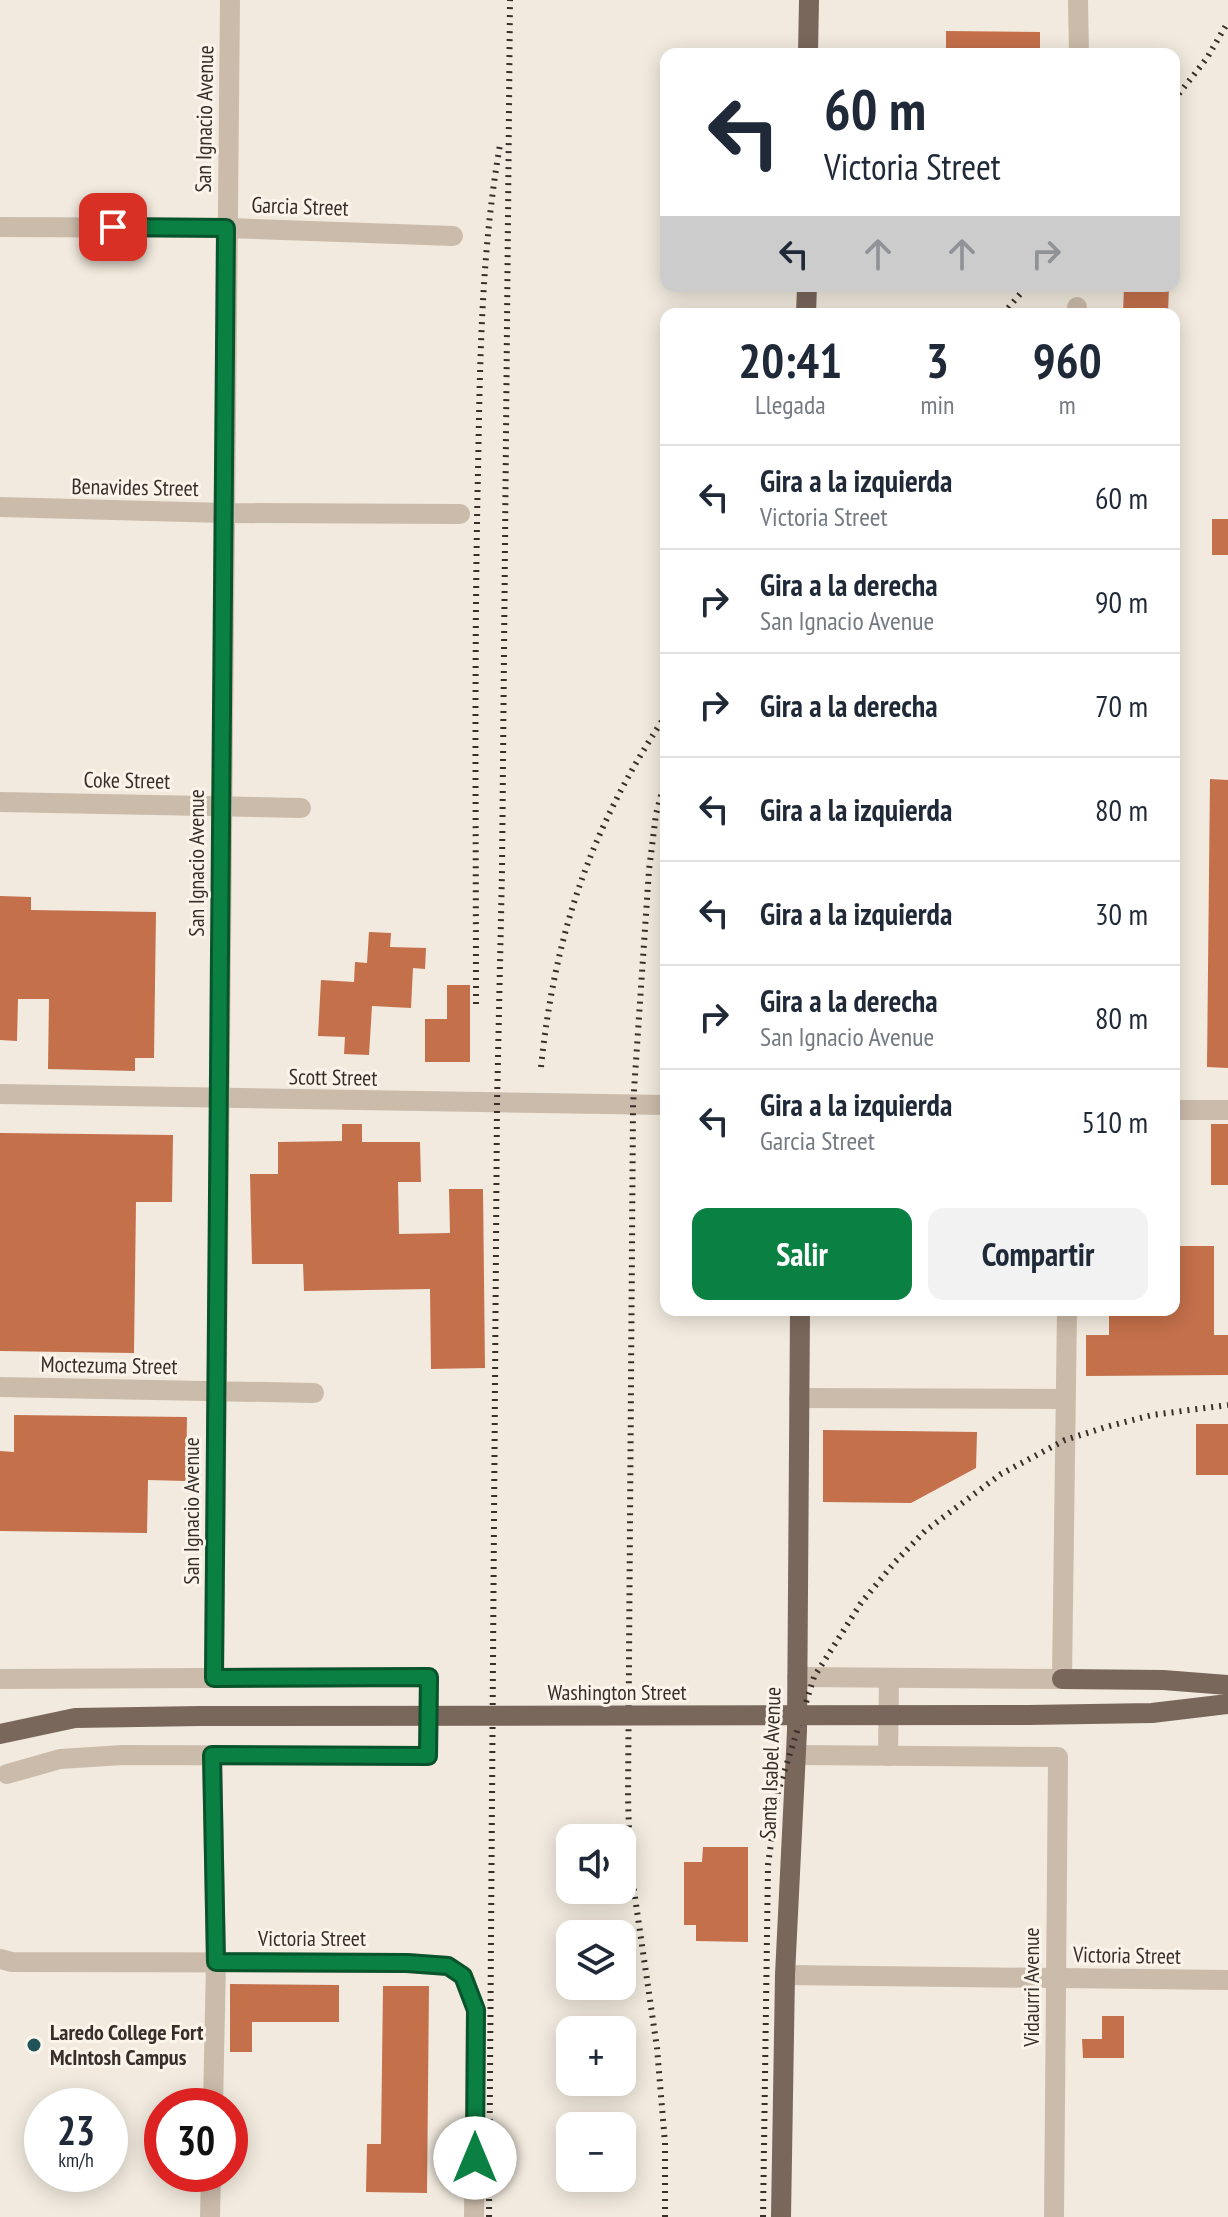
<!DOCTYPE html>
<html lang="es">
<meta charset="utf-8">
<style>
body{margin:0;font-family:"PT Sans Narrow",sans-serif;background:#f2f2f3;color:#1f2937;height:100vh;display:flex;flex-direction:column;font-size:30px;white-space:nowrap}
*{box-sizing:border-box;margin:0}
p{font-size:26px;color:#747a83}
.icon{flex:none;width:44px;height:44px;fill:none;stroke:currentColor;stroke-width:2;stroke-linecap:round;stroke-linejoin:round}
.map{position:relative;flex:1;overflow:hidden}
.panel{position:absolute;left:660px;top:308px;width:520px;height:1008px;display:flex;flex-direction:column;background:#fff;border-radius:16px;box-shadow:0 4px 20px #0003}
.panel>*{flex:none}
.guide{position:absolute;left:660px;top:48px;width:520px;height:244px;border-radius:16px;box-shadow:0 4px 20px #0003;background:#fff;color:#1f2937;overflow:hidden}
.fabs{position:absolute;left:556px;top:1824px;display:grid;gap:16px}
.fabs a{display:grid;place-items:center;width:80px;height:80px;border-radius:16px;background:#fff;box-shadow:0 4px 20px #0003;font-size:40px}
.speed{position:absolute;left:24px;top:2088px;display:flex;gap:16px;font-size:40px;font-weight:700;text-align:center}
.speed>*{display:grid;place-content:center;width:104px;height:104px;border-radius:50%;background:#fff;box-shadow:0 4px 20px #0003;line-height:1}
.speed small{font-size:20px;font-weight:400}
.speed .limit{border:12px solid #d22;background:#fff;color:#111}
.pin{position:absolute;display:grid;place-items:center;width:68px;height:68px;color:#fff;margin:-34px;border-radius:16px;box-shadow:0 4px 12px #0006}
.me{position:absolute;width:88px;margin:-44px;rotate:0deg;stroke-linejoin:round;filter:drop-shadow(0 0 6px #0008)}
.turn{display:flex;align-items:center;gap:28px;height:168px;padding:0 32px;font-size:36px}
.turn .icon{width:104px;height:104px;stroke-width:2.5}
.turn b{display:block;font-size:56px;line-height:68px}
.lanes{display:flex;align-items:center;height:76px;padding:0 32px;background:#0003;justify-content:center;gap:40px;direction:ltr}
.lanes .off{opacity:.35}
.eta{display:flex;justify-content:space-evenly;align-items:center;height:136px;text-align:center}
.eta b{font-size:48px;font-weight:600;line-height:56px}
.button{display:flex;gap:16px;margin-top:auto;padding:16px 32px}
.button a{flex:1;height:92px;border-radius:16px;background:#0b8043;color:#fff;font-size:32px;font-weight:600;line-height:92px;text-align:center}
.button a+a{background:#f2f2f3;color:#1f2937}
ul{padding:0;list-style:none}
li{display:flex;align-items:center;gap:24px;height:104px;padding:0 32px;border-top:2px solid #e0e1e3}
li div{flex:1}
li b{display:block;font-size:30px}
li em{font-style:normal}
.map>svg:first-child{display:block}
</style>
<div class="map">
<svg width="1228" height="2217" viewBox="0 0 1228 2217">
<rect width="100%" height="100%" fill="#f2eade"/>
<g fill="#c4704b">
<polygon points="946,31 1040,32 1040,54 946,54"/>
<polygon points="1124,286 1169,286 1168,314 1123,314"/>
<rect x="1212" y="519" width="16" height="36"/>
<polygon points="1210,779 1228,780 1228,1068 1207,1067"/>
<polygon points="0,896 31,897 31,910 156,912 154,1058 135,1058 135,1071 48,1069 49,999 18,999 17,1041 0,1040"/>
<polygon points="369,932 391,933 390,947 426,948 425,969 413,968 411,1008 372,1006 369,1055 344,1054 345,1037 318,1036 321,980 354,982 355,962 367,963"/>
<polygon points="447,985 470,985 470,1062 425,1062 425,1019 447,1019"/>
<polygon points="342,1124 362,1124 362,1142 420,1142 421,1182 398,1182 399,1234 450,1233 449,1189 483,1189 485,1368 431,1369 430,1289 304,1291 303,1264 252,1264 250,1174 278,1174 278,1142 342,1141"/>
<rect x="1211" y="1124" width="17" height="61"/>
<polygon points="0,1133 173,1135 172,1202 136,1202 134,1353 0,1351"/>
<polygon points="1174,1246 1214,1246 1214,1335 1228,1335 1228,1375 1086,1376 1086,1335 1109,1335 1109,1310 1174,1310"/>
<polygon points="14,1415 187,1417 186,1481 148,1480 147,1533 0,1531 0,1451 14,1452"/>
<rect x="1196" y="1424" width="32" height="51"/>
<polygon points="823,1430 977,1432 976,1468 911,1503 823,1502"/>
<polygon points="703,1847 748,1847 748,1942 696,1941 696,1925 684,1925 684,1862 702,1862"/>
<polygon points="230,1984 339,1985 339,2022 252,2022 252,2052 230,2052"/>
<polygon points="383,1986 429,1986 427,2193 366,2192 367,2144 381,2144"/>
<polygon points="1102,2016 1124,2016 1124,2058 1083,2058 1082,2039 1102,2039"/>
</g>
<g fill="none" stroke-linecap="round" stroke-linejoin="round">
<g stroke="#cbbbaa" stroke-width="20">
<polyline points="1078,0 1079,54"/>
<polyline points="0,227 226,228 453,236"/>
<polyline points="1077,314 1077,307"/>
<polyline points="0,507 225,513 460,514"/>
<polyline points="0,802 301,808"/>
<polyline points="0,1094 666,1105"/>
<polyline points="1174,1110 1228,1110"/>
<polyline points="0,1387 314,1393"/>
<polyline points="799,1398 1065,1399"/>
<polyline points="797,1677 1062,1679 1067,1310"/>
<polyline points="214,1678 230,0"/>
<polyline points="0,1679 429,1677 428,1756 123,1755 60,1759 7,1774"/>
<polyline points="212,1755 216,1962 213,2106"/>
<polyline points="796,1755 1058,1757 1054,2217"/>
<polyline points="888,1756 889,1679"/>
<polyline points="0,1959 12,1962 407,1963 448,1966 463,1976 476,2010 474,2217"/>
<polyline points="785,1975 1228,1980"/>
<polyline points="210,2217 211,2174"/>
</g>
<g stroke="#7a675b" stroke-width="20">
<polyline points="808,54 809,0"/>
<polyline points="806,314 807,286"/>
<polyline points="1062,1679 1163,1680 1228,1685"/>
<polyline points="1028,1715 1152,1713 1228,1704"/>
<polyline points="0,1734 75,1718 201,1716"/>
<polyline points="781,2217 785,1975 797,1731 800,1310"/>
</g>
<g stroke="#382f2a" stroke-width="6" stroke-dasharray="2 6" stroke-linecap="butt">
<polyline points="1174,100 1207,58 1228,22"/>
<polyline points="1003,314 1027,286"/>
<path d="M476,1004C476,827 474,649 478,471C480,362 481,253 500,145"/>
<path d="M541,1067C555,933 591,827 666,715"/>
<polyline points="489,2217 497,1104 502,871 510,0"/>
<polyline points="665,2217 665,2143 657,2048 630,1863 628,1798 633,1105 649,870 656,814 666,777"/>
<polyline points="763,2217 768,1865 778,1792 814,1677 861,1603 895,1562 925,1531 1001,1474 1065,1440 1106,1427 1152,1415 1228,1405"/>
</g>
<polyline stroke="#7a675b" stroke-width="20" points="201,1716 1028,1715"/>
</g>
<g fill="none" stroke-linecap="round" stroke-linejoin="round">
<g stroke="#07532c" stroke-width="20">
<polyline id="route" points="113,227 226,228 214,1678 429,1677 428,1756 212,1755 216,1962 407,1963 448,1966 463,1976 476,2010 475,2158"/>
</g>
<use href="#route" stroke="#0b8043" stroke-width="14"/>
</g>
<circle fill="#205259" stroke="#faf4eb" stroke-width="3" cx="34" cy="2045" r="8"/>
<g text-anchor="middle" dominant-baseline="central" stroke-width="6" stroke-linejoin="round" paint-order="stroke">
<g font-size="22" fill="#382f2a" stroke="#faf4eb">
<text transform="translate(204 119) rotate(-89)">San Ignacio Avenue</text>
<text transform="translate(300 206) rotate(2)">Garcia Street</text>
<text transform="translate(135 487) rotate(1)">Benavides Street</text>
<text transform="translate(127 780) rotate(1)">Coke Street</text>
<text transform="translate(196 863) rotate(-90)">San Ignacio Avenue</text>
<text transform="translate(333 1077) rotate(1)">Scott Street</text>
<text transform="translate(109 1365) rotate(1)">Moctezuma Street</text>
<text transform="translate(191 1511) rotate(-90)">San Ignacio Avenue</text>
<text x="617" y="1692">Washington Street</text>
<text transform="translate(770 1763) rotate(-88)">Santa Isabel Avenue</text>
<text x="312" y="1938">Victoria Street</text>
<text transform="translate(1127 1955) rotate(1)">Victoria Street</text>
<text transform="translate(1031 1987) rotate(-90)">Vidaurri Avenue</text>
</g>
<g font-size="22" font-weight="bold" fill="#382f2a" stroke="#faf4eb" text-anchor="start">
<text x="50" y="2032">Laredo College Fort<tspan x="50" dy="25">McIntosh Campus</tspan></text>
</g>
</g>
</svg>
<div class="fabs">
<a><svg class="icon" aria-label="sound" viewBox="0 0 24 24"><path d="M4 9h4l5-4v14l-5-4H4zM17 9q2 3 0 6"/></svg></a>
<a><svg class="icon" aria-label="layers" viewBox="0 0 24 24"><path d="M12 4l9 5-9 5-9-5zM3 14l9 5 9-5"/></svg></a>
<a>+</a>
<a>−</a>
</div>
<div class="speed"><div>23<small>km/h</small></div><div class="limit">30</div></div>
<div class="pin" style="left:113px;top:227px;background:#d93025"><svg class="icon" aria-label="arrive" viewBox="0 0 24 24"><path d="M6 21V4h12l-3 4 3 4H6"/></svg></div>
<svg class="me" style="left:475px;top:2158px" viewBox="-20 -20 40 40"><circle r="19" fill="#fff"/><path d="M0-13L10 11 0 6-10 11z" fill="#0b8043"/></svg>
<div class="guide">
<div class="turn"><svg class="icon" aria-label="left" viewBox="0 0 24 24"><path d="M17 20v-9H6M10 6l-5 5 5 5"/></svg><div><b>60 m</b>Victoria Street</div></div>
<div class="lanes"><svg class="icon" aria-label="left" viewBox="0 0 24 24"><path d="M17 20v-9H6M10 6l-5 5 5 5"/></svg><svg class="icon off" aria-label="ahead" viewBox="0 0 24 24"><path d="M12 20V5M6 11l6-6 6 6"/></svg><svg class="icon off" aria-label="ahead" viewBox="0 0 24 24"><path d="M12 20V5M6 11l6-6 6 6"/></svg><svg class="icon off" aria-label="right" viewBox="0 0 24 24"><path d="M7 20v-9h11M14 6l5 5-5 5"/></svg></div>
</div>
<section class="panel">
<div class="eta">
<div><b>20:41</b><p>Llegada</p></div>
<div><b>3</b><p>min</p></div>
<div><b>960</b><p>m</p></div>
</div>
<ul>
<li><svg class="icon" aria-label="left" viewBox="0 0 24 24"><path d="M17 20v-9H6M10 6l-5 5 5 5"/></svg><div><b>Gira a la izquierda</b><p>Victoria Street</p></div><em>60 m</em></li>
<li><svg class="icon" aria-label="right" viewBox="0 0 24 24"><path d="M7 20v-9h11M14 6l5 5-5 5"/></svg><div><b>Gira a la derecha</b><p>San Ignacio Avenue</p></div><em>90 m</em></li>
<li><svg class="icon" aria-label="right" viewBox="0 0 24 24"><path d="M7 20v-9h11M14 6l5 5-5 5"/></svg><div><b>Gira a la derecha</b></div><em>70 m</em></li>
<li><svg class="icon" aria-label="left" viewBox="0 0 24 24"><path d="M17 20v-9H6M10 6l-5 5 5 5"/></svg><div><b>Gira a la izquierda</b></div><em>80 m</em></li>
<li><svg class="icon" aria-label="left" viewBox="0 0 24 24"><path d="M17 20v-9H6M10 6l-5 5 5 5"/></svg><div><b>Gira a la izquierda</b></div><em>30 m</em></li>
<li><svg class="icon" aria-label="right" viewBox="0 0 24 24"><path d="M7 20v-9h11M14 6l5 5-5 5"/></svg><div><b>Gira a la derecha</b><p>San Ignacio Avenue</p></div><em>80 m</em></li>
<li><svg class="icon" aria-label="left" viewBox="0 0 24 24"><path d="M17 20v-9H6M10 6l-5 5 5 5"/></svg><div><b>Gira a la izquierda</b><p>Garcia Street</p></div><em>510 m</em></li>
</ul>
<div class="button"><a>Salir</a><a>Compartir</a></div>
</section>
</div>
